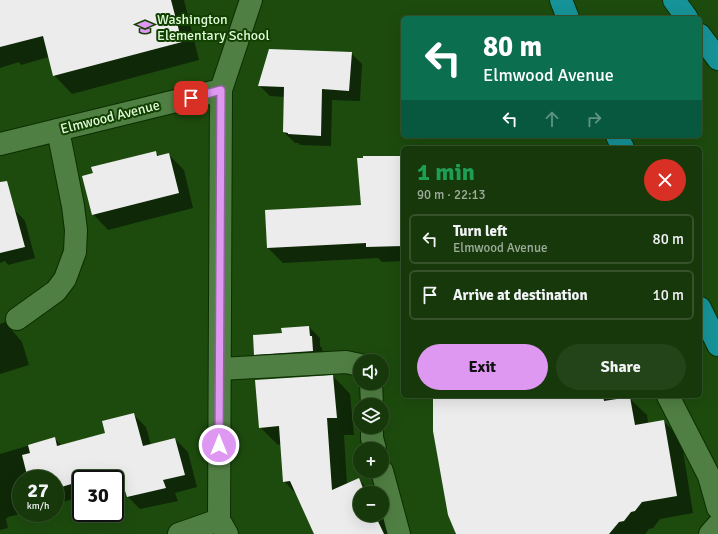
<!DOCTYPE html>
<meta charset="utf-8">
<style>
body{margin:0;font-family:Signika,sans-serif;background:#234318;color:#f1f3f6;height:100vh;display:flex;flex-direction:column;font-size:15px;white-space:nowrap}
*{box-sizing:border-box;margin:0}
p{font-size:13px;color:#9eac9c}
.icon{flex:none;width:22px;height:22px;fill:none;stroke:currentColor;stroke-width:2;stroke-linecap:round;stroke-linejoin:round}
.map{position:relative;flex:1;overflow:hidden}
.side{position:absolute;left:401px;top:146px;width:301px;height:252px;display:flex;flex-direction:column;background:#16380a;border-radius:6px;box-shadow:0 4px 16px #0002,0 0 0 1px #35522b}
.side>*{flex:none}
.banner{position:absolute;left:401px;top:16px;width:301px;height:122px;border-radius:6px;box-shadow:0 4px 16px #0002,0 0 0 1px #35522b;background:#0b6e4f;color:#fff;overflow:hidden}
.fabs{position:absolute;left:353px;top:354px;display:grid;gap:8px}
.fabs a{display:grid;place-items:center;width:36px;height:36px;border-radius:50%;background:#16380a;box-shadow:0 4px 16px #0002,0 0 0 1px #35522b;font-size:20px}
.speed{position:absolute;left:12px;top:470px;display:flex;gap:8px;font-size:20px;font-weight:700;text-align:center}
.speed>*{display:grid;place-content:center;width:52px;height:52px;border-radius:50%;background:#16380a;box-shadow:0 4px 16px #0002,0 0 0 1px #35522b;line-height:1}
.speed small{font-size:10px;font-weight:400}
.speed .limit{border:2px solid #111;border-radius:6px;background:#fff;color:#111}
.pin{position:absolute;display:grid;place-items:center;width:34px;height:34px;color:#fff;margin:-17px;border-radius:8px;box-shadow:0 2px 6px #0006}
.me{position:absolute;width:44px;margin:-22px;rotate:0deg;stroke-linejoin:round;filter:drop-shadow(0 0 3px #0008)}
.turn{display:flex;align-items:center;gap:14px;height:84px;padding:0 16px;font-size:18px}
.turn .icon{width:52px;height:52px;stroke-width:2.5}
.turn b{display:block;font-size:28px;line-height:34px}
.lanes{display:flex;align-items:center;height:38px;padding:0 16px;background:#0003;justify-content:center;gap:20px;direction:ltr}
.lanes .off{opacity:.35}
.round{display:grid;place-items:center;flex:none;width:42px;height:42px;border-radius:21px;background:#234318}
.headline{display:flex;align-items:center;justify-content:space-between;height:68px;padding:0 16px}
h1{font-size:24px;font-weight:700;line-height:30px;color:#1e9e55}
.primary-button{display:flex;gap:8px;margin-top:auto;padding:8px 16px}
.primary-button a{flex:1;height:46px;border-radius:24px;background:#df98f1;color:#111;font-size:16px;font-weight:700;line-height:46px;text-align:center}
.primary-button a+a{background:#234318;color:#f1f3f6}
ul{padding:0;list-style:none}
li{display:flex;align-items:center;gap:12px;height:50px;margin:0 8px 6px;padding:0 8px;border:2px solid #35522b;border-radius:6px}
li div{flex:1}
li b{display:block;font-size:15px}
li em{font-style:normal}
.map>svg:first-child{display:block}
</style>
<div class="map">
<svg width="718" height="534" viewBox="0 0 718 534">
<rect width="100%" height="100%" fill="#1d4b0e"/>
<g fill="#0007">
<polygon points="0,0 184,0 199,60 72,94 54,75 49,57 21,65 19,62 0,68"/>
<polygon points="351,53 362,64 360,101 332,100 331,146 300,145 298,143 295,143 284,132 285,97 270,96 260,86"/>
<polygon points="155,152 160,157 168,154 184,170 193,208 108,230 93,214"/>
<polygon points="403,157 403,261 382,262 378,258 283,263 268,248 362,206"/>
<polygon points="15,210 25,221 35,258 8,265 5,261 0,263 0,211"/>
<polygon points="5,322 22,342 29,365 0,374 0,324"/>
<polygon points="309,327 320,338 320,346 322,348 323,362 266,365 255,354 283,334"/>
<polygon points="333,376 350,394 354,435 344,435 347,484 358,479 372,493 360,493 360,515 382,515 382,511 393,534 315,534 297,495 284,481 281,444 278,445 260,427"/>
<polygon points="434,396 617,396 617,400 629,398 647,415 648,423 663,421 681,438 693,513 660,519 653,528 649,529 645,534 454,534 456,533"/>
<polygon points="133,414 146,427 151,445 175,439 188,452 197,487 175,493 178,501 140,509 128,497 123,491 122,486 115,488 115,479 81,479 81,497 55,504 55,479 21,479 21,513 24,513 8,517 6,519 8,528 0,530 0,454 54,438 62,446 106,434"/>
</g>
<g fill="#ececec">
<polygon points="0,0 171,0 182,42 53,76 43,36 0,47"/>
<polygon points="269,49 352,52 349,91 322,89 321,136 288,134 288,133 283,132 284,87 258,86"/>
<polygon points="156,151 157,156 169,153 179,193 92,215 82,176 93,173 91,167"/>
<polygon points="363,156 403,156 403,246 366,247 366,243 267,248 265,210 361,205 357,158 363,158"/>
<polygon points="7,181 25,247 0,253 0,182"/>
<polygon points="309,326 310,336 312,336 313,351 254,355 253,335 282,333 281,328"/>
<polygon points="333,375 337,418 327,418 332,490 359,478 365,493 360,493 360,515 375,515 384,534 314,534 290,481 283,482 279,426 259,428 255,380"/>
<polygon points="433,396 603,396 604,401 630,397 635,425 664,420 677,496 642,502 635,511 631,512 624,521 619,522 609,534 456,534 448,515 433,431"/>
<polygon points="134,413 143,446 175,438 185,475 163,480 166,488 127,497 125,491 123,491 119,479 81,479 81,481 55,489 55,479 28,479 22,455 30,453 28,445 55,437 57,446 105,433 102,421"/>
</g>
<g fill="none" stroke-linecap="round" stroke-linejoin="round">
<g stroke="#0c2e01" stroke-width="24">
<g id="minor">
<polyline points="0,144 221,90"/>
<polyline points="17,319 56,291 65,279 75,252 76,230 73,206 58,130"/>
<polyline points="220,369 346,362 360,365"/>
<polyline points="371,383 372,405"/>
<polyline points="668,396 709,476 718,508"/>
<polyline points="372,427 372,438 375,449"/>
<polyline points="382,471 399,534"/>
<polyline points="179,534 219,520"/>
<polyline points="227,534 219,520 221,90 251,0"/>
<polyline points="710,534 718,525"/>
</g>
</g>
<g stroke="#0c2e01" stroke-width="24">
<g id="highway">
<polyline points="561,0 568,18"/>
<polyline points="674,0 687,18"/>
<polyline points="700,35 718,59"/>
<polyline points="617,136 623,148"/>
<polyline points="700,308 718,345"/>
</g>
</g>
<use href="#minor" stroke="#507f43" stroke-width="22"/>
<use href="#highway" stroke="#169398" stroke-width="22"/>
</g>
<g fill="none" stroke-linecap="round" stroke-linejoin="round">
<g stroke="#91639d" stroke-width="10">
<polyline id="route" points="191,98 221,90 219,445"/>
</g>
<use href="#route" stroke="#df98f1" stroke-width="7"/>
</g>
<defs>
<g id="school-bare" transform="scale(1.2)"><path d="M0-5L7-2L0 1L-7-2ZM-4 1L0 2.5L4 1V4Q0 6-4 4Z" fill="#df98f1" stroke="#124000" stroke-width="2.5" paint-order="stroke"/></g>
</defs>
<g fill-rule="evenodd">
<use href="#school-bare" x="145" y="27"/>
</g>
<g text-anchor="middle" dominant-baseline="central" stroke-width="4" stroke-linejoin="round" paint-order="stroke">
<g font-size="14" fill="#e0fad9" stroke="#124000" text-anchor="start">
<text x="157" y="19">Washington<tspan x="157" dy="16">Elementary School</tspan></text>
</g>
<g font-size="14" fill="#e0fad9" stroke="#124000">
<text transform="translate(110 117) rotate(-14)">Elmwood Avenue</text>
</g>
</g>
</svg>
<div class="fabs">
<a><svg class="icon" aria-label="sound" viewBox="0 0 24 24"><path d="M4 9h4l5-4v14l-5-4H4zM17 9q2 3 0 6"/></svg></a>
<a><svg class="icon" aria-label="layers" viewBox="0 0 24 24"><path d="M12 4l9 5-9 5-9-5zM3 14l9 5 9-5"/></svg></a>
<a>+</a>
<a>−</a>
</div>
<div class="speed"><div>27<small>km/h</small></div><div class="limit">30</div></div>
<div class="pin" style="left:191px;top:98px;background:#d93025"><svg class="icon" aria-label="arrive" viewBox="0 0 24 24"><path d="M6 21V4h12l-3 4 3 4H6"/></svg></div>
<svg class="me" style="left:219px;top:445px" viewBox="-20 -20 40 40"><circle r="17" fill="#df98f1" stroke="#fff" stroke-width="3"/><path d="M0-11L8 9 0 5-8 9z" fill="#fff"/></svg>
<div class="banner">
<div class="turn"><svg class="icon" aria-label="left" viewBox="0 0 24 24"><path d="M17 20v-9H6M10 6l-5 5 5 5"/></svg><div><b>80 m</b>Elmwood Avenue</div></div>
<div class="lanes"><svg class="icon" aria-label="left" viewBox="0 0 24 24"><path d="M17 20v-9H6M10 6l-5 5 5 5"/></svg><svg class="icon off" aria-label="ahead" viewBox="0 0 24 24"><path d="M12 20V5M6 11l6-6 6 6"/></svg><svg class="icon off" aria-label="right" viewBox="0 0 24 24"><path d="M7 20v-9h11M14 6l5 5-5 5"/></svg></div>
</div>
<section class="side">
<div class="headline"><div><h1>1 min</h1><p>90 m · 22:13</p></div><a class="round" style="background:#d93025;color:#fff"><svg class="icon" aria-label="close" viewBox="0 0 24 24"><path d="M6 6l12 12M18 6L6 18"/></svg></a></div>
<ul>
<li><svg class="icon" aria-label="left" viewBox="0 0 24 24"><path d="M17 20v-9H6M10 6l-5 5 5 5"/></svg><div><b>Turn left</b><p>Elmwood Avenue</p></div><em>80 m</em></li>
<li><svg class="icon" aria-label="arrive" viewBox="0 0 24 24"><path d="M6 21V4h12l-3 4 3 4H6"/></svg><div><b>Arrive at destination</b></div><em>10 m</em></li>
</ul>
<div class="primary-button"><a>Exit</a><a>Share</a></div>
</section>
</div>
